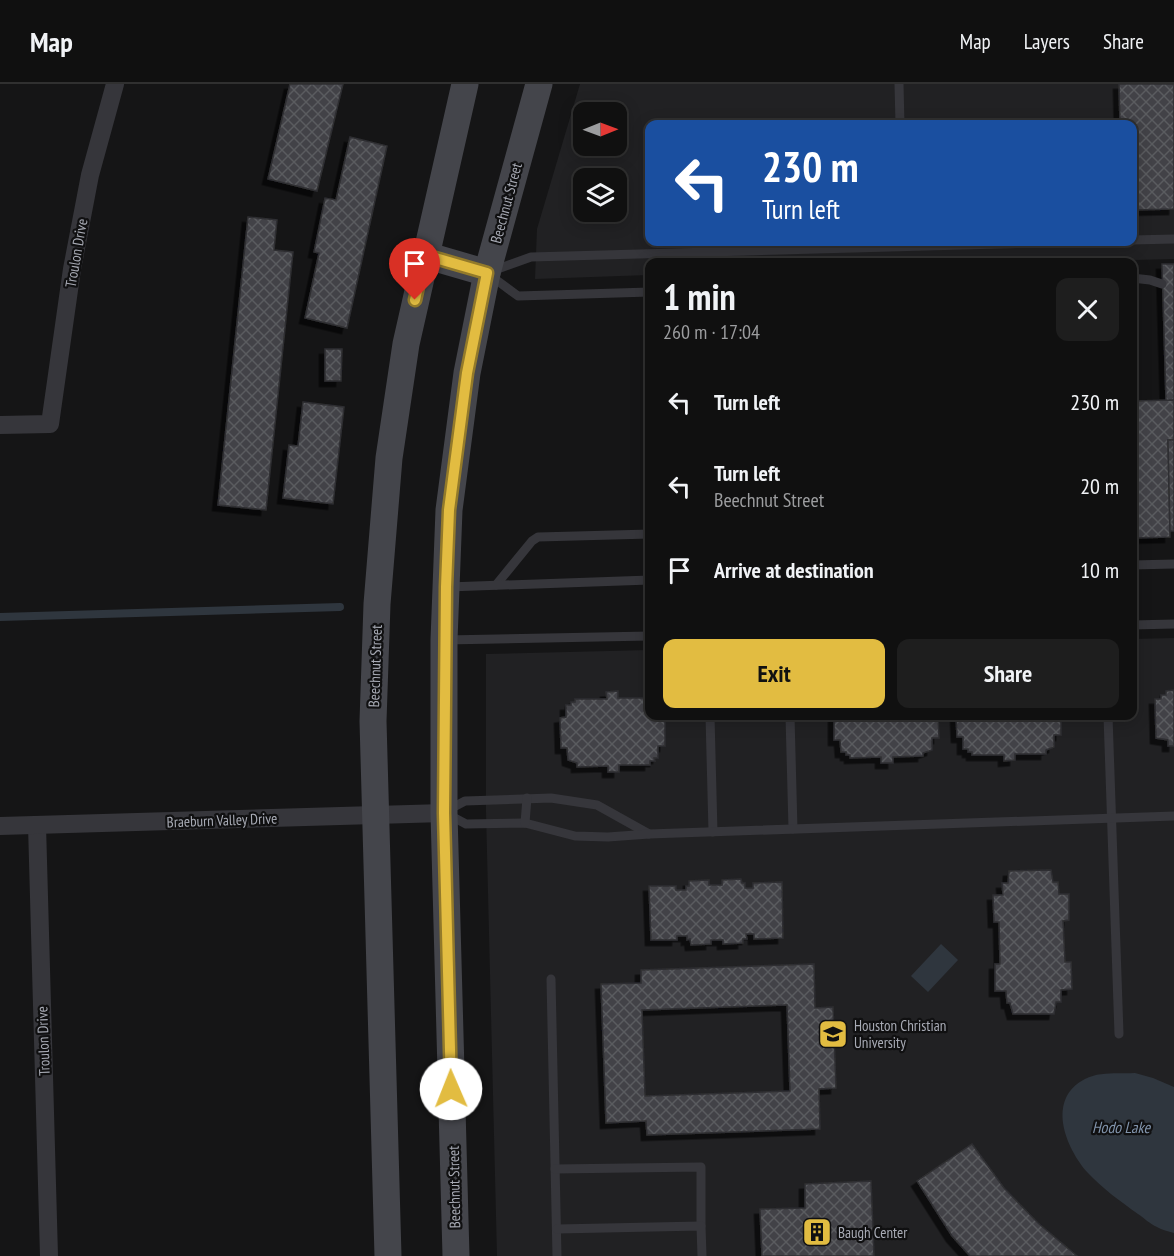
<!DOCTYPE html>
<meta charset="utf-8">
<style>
body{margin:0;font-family:"PT Sans Narrow",sans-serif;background:#1e1e1e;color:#f1f3f6;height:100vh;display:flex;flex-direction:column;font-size:22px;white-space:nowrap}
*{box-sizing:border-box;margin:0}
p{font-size:20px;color:#9c9d9f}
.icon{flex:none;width:33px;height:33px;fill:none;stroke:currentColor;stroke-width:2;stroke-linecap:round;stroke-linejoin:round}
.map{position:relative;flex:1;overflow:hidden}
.panel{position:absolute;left:645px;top:174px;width:492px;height:462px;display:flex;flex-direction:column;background:#101010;border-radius:12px;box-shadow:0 3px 15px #0003,0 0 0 2px #303030}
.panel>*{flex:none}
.guide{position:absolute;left:645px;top:36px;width:492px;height:126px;border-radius:12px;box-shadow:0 3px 15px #0003,0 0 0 2px #303030;background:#1a4fa0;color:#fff;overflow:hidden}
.needle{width:39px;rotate:89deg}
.buttons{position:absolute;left:573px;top:18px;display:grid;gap:12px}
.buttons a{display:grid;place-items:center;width:54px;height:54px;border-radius:12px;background:#101010;box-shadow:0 3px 15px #0003,0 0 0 2px #303030;font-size:30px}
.pin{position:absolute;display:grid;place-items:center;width:51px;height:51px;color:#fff;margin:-62px -26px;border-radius:50% 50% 50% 0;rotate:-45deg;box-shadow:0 0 6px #0007}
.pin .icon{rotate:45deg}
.me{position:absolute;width:66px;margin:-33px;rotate:359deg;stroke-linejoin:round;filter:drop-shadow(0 0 4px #0008)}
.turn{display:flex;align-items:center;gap:21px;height:126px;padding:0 18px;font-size:27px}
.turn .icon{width:78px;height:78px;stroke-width:2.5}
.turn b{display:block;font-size:42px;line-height:51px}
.round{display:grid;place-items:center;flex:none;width:63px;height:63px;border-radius:12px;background:#1e1e1e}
.headline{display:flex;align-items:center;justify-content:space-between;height:102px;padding:0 18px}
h1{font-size:36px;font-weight:600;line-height:45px}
.action{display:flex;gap:12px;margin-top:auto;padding:12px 18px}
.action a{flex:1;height:69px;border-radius:12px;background:#e2bc41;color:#111;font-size:24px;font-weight:600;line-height:69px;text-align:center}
.action a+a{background:#1e1e1e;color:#f1f3f6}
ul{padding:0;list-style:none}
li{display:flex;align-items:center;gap:18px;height:84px;padding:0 18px}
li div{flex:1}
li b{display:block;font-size:22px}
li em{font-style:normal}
header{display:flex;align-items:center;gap:36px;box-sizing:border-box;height:84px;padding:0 30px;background:#101010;border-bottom:2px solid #303030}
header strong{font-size:28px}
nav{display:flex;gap:33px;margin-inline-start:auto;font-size:21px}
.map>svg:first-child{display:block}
</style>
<header>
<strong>Map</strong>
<nav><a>Map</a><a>Layers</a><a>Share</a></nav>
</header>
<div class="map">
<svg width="1174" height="1172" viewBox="0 0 1174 1172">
<defs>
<pattern id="building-cross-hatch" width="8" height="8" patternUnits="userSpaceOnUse" patternTransform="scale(1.5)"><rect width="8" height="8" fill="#424246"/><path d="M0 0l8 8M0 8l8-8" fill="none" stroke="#5a5b5e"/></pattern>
<filter id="shadow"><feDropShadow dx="-5.5" dy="5.5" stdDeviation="0" flood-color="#0009"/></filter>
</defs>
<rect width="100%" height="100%" fill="#151516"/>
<g fill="#212123" fill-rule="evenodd">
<path d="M580,0H1174V175L1053,178H650L649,191L535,195L537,145ZM584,28H616V62H584ZM650,40H1132V158H650ZM584,94H616V128H584Z"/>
<polygon points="1174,554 1174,1172 497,1172 486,728 486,570 649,566 650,632 1132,632 1133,555"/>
</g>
<g fill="#2f363e">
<polygon points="941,860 958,876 928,908 911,892"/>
<path d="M1135,989L1153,994L1174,1003V1149C1168,1147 1162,1146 1157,1143C1150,1140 1144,1134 1138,1130C1120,1117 1103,1105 1088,1089C1065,1063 1046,1015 1085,995C1100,987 1119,990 1135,989Z"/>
</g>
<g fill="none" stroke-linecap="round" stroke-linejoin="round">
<polyline stroke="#2f363e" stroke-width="8" points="0,533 340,523"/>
</g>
<g fill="url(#building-cross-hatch)" stroke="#2f2f32" stroke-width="1.5" fill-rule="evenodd" filter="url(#shadow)">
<polygon points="290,0 343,0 317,107 268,95"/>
<polygon points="1119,0 1174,0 1174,125 1132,126 1132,40 1120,40"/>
<polygon points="350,53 387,62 347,244 305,234 319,169 314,168 325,114 336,116"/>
<polygon points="248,133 277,136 274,166 293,168 266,426 218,421"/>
<polygon points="1162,180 1174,180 1174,316 1166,317"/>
<polygon points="1132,245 1134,317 1174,316 1174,356 1168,356 1170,453 1132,454"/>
<polygon points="325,265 342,265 341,297 325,297"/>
<polygon points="303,318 344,323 333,420 283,414 289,361 298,362"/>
<polygon points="1168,356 1174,356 1174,447 1170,447"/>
<polygon points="1174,606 1174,662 1168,662 1168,656 1156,654 1155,615 1161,615 1161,611 1166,611 1166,607"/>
<polygon points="618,607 618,614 649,614 650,632 665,632 665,662 658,662 658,674 654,674 655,677 650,677 650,681 619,681 619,688 608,688 608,682 577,683 577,679 568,676 567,664 561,664 560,634 566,633 566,621 571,621 571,618 575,618 575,615 607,615 606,608"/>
<polygon points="834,632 938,632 939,654 932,654 932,666 923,669 923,672 893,673 893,679 881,679 881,673 850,674 850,671 846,671 846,668 841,668 840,656 834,656"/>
<polygon points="956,632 1061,632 1061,651 1054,651 1054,663 1046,666 1046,670 1015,670 1015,676 1004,677 1004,671 972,671 972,668 968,668 968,665 963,665 963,653 957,653"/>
<polygon points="1051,786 1053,798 1058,798 1059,810 1069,810 1069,836 1063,837 1065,878 1071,878 1072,905 1061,906 1061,918 1056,918 1054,930 1013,930 1010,919 1007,919 1006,907 995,907 995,880 1000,880 999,838 994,838 993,811 1003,811 1002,799 1008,799 1009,787"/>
<polygon points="741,795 742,799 745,799 745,804 753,804 753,799 782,798 783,854 754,855 754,850 746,850 747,855 743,855 743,859 723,860 723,856 711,856 711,860 691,861 690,855 687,856 687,852 677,852 677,856 651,856 649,802 676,802 676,806 686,806 686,802 689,802 689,797 709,796 709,801 722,801 722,796"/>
<path d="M814,880L815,924L833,923L836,1004L819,1005L820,1045L647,1051L646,1037L606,1039L601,900L641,899V886ZM787,921L790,1007L645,1012L642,926Z"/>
<polygon points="972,1060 1004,1104 1038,1139 1077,1172 970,1172 952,1152 917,1097"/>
<polygon points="871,1097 874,1172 762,1172 760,1125 805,1124 805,1100"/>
</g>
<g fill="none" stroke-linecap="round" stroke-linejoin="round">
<g stroke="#36363b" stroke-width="9">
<polyline points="899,0 900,40"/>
<polyline points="1132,156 1174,155"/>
<polyline points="492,187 531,173 1068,158"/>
<polyline points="491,192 518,212 650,208"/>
<polyline points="1132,194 1150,196 1162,200"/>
<polyline points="1132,481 1174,480"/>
<polyline points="496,501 532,457 538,453 650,450"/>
<polyline points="448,503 650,496"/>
<polyline points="1132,541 1174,540"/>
<polyline points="445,556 650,552"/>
<polyline points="710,632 713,748"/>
<polyline points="790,632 793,745"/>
<polyline points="1108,632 1119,950"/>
<polyline points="448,726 465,717 551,714 597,721 649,750"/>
<polyline points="449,731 466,740 525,739 575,752 608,753 649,750 1174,732"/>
<polyline points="525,739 527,714"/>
<polyline points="551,895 557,1172"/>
<polyline points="555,1085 701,1083 701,1142"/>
<polyline points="557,1145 701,1142 702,1172"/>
</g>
<g stroke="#36363b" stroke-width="18">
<polyline points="0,341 50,340 72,185 90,91 115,0"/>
<polyline points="37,741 49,1172"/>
<polyline points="0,742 444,729"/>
</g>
<g stroke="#44454b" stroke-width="27">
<polyline points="425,171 487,189"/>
<polyline points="388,1172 373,637 377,520 389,374 406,260 465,0"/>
<polyline points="456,1172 444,729 444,556 449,426 467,289 487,189 539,0"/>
</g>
</g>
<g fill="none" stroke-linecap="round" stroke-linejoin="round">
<g stroke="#937a2a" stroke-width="15">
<polyline id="route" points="415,216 425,171 487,189 467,289 449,426 446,503 444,729 451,1005"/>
</g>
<use href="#route" stroke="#e2bc41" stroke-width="10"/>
</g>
<defs>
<g id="university-square" transform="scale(1.5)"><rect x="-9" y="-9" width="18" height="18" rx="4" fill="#e2bc41" stroke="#101011"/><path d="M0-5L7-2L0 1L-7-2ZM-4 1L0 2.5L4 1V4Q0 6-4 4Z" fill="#111"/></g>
<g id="building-square" transform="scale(1.5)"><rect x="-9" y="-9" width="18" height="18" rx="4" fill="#e2bc41" stroke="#101011"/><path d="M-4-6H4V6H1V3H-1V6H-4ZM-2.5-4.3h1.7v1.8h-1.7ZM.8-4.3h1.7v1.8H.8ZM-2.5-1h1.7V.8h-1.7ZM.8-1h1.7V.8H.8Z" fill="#111"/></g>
</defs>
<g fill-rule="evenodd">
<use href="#university-square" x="833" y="950"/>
<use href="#building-square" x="817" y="1148"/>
</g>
<g text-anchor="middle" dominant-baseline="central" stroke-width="4.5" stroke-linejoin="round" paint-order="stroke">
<g font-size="15" fill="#a8abb5" stroke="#101011">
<text transform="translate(506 119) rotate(-75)">Beechnut Street</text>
<text transform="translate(76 169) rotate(-80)">Troulon Drive</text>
<text transform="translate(375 582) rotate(-88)">Beechnut Street</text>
<text transform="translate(222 736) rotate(-2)">Braeburn Valley Drive</text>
<text transform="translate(43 957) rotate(-92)">Troulon Drive</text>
<text transform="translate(454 1103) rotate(-91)">Beechnut Street</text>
</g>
<g font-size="15" fill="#a8abb5" stroke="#101011" text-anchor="start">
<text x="854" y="941">Houston Christian<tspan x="854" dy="17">University</tspan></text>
<text x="838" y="1148">Baugh Center</text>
</g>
<g font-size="16" font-style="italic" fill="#8295ad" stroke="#101011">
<text x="1121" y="1043">Hodo Lake</text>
</g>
</g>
</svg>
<div class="buttons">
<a><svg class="needle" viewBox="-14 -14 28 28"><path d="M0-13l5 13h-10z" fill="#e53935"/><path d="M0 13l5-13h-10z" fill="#9c9d9f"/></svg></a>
<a><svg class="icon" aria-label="layers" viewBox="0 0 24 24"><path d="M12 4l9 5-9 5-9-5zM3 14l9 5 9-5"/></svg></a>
</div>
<div class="pin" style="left:415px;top:216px;background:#d93025"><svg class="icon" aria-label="arrive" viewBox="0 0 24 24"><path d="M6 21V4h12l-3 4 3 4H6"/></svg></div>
<svg class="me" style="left:451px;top:1005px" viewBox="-20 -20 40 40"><circle r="19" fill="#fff"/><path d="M0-13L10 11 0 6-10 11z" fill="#e2bc41"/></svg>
<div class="guide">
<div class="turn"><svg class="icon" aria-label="left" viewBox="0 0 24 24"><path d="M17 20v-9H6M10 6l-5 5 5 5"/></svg><div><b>230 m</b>Turn left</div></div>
</div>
<section class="panel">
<div class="headline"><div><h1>1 min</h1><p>260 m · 17:04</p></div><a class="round"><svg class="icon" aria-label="close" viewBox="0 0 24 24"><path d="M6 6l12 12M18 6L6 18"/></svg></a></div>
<ul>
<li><svg class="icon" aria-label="left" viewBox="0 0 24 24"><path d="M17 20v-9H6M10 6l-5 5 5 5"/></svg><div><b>Turn left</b></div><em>230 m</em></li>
<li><svg class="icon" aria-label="left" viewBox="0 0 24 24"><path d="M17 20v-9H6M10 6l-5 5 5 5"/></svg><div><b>Turn left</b><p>Beechnut Street</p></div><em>20 m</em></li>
<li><svg class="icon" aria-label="arrive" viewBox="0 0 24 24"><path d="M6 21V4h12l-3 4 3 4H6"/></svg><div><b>Arrive at destination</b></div><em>10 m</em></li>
</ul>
<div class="action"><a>Exit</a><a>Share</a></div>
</section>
</div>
